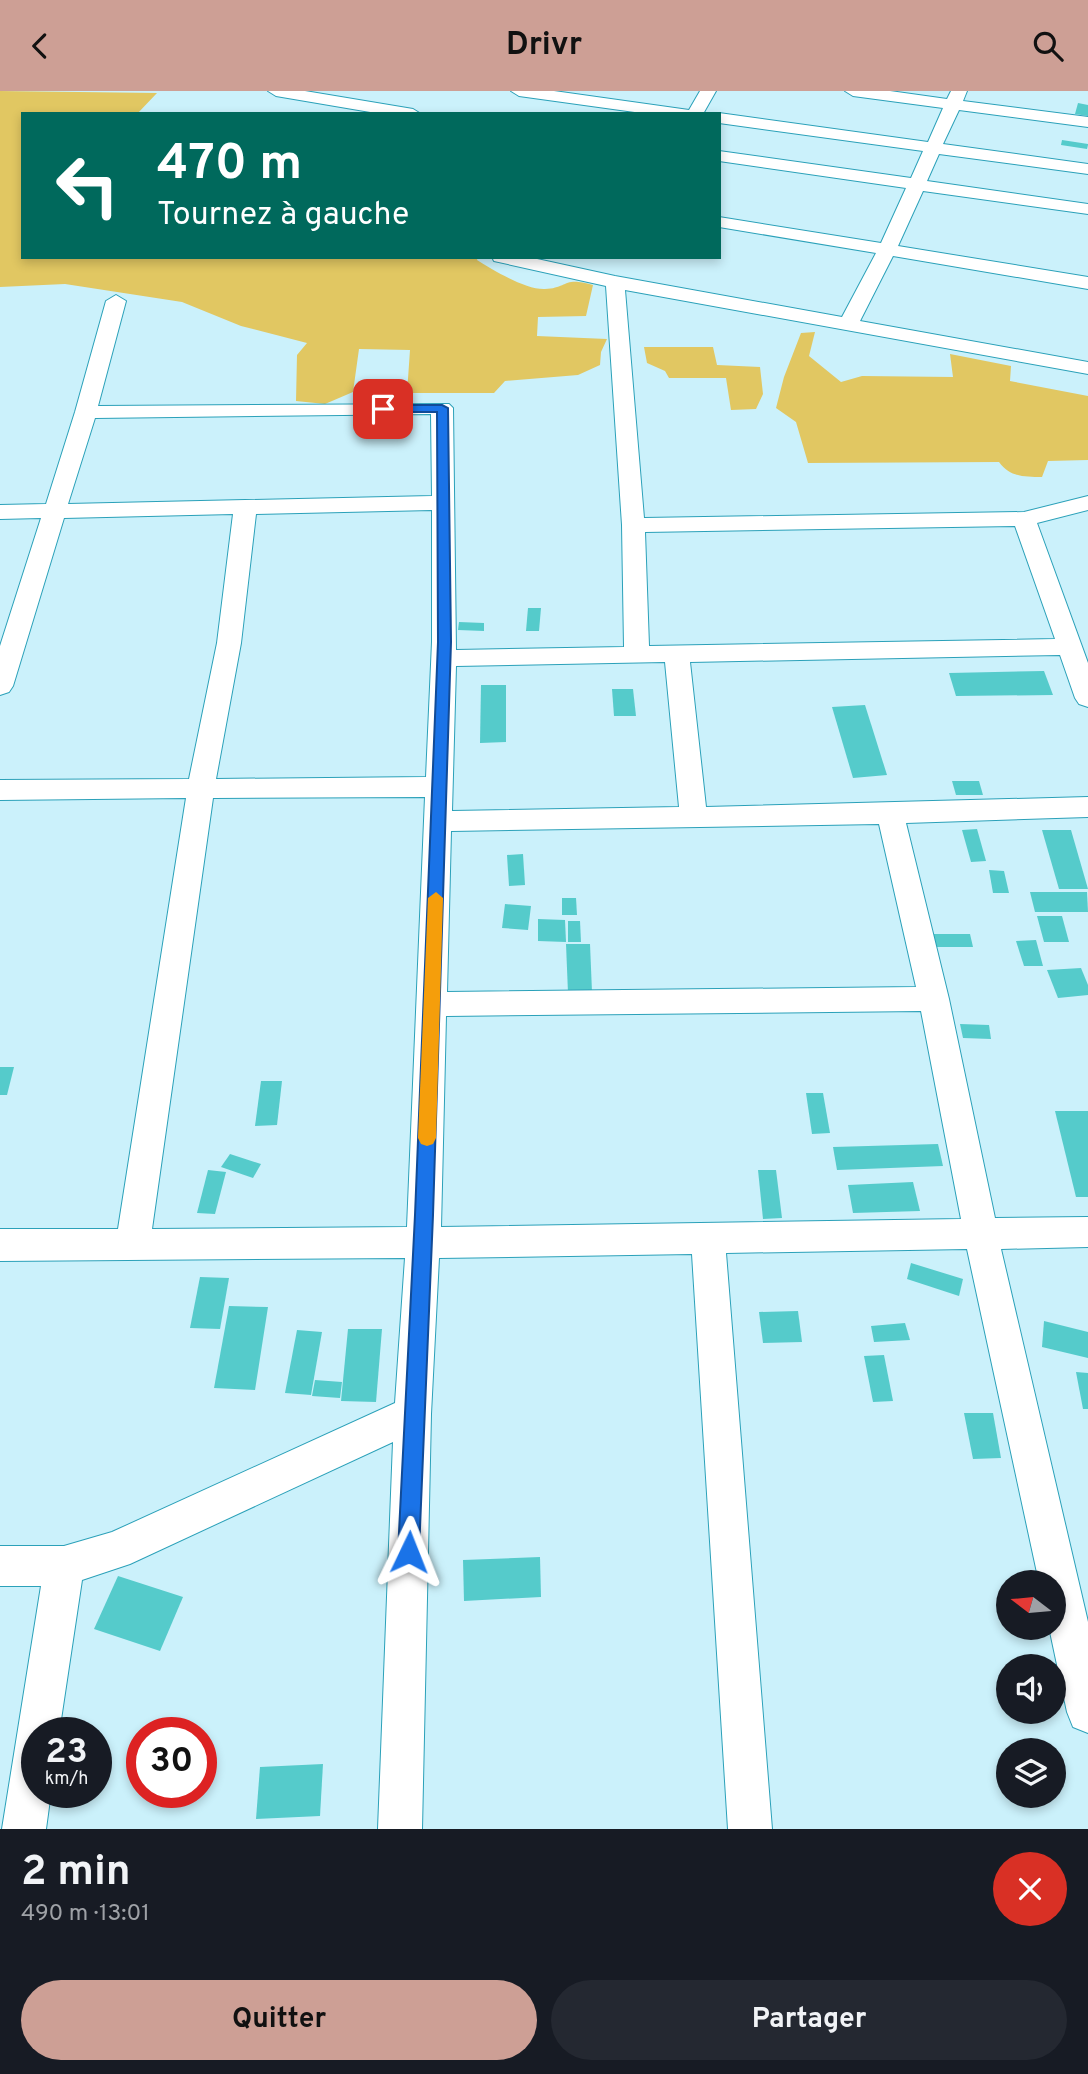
<!DOCTYPE html>
<html lang="fr">
<meta charset="utf-8">
<style>
body{margin:0;font-family:Overpass,sans-serif;background:#242831;color:#f1f3f6;height:100vh;display:flex;flex-direction:column;font-size:26px;white-space:nowrap}
*{box-sizing:border-box;margin:0}
p{font-size:23px;color:#9ea1a6}
.icon{flex:none;width:38px;height:38px;fill:none;stroke:currentColor;stroke-width:2;stroke-linecap:round;stroke-linejoin:round}
.map{position:relative;height:1738px;overflow:hidden}
.panel{display:flex;flex-direction:column;background:#171b24;flex:1}
.panel>*{flex:none}
.top-card{position:absolute;left:21px;top:21px;width:700px;height:147px;border-radius:0px;box-shadow:0 4px 10px #0003;background:#00695c;color:#fff;overflow:hidden}
.needle{width:46px;rotate:286deg}
.buttons{position:absolute;left:996px;top:1479px;display:grid;gap:14px}
.buttons a{display:grid;place-items:center;width:70px;height:70px;border-radius:50%;background:#171b24;box-shadow:0 4px 10px #0003;font-size:35px}
.speed{position:absolute;left:21px;top:1626px;display:flex;gap:14px;font-size:35px;font-weight:700;text-align:center}
.speed>*{display:grid;place-content:center;width:91px;height:91px;border-radius:50%;background:#171b24;box-shadow:0 4px 10px #0003;line-height:1}
.speed small{font-size:18px;font-weight:400}
.speed .limit{border:10px solid #d22;background:#fff;color:#111}
.pin{position:absolute;display:grid;place-items:center;width:60px;height:60px;color:#fff;margin:-30px;border-radius:14px;box-shadow:0 4px 10px #0006}
.me{position:absolute;width:77px;margin:-38px;rotate:2deg;stroke-linejoin:round;filter:drop-shadow(0 0 5px #0008)}
.turn{display:flex;align-items:center;gap:24px;height:147px;padding:0 21px;font-size:32px}
.turn .icon{width:91px;height:91px;stroke-width:2.5}
.turn b{display:block;font-size:49px;line-height:60px}
.round{display:grid;place-items:center;flex:none;width:74px;height:74px;border-radius:37px;background:#242831}
.head{display:flex;align-items:center;justify-content:space-between;height:119px;padding:0 21px}
h1{font-size:42px;font-weight:700;line-height:52px}
.button{display:flex;gap:14px;margin-top:auto;padding:14px 21px}
.button a{flex:1;height:80px;border-radius:42px;background:#cd9f95;color:#111;font-size:28px;font-weight:700;line-height:80px;text-align:center}
.button a+a{background:#242831;color:#f1f3f6}
header{display:flex;justify-content:space-between;align-items:center;height:91px;padding:0 21px;background:#cd9f95;color:#111;font-size:32px;font-weight:700}
.map>svg:first-child{display:block}
</style>
<header><svg class="icon" aria-label="back" viewBox="0 0 24 24"><path d="M15 5l-7 7 7 7"/></svg>Drivr<svg class="icon" aria-label="search" viewBox="0 0 24 24"><circle cx="10" cy="10" r="6"/><path d="M15 15l6 6"/></svg></header>
<div class="map">
<svg width="1088" height="1738" viewBox="0 0 1088 1738">
<rect width="100%" height="100%" fill="#cbf1fb"/>
<g fill="#e1c762">
<path d="M0,0L157,2L137,23H23V166H478L477,169C493,179 526,199 545,198C568,197 563,185 593,194L586,225L538,226L537,245L607,248L601,261L600,274L578,284L505,290L494,302H407L410,259L359,258L353,301L325,313L296,310L297,264L307,252L241,235L182,211L65,193L0,196Z"/>
<path d="M815,241L809,265L841,291L862,285L953,286L950,263L1011,275L1010,290L1088,305V369L1048,370L1042,386C1024,386 1010,386 999,371L808,372L796,331L776,317L784,286L801,242Z"/>
<polygon points="644,256 713,256 717,274 760,276 763,303 756,318 731,319 726,287 669,287 665,280 647,272"/>
</g>
<g fill="#55cbcb">
<polygon points="1078,12 1088,14 1088,25 1075,23"/>
<polygon points="1062,49 1088,53 1088,54 1087,58 1061,54"/>
<polygon points="528,517 541,517 539,540 526,540"/>
<polygon points="459,531 484,532 484,540 458,539"/>
<polygon points="1044,580 1053,604 956,605 949,582"/>
<polygon points="481,594 506,594 506,651 480,652"/>
<polygon points="612,598 633,598 636,625 614,625"/>
<polygon points="865,614 887,684 853,687 832,616"/>
<polygon points="952,690 979,690 983,704 956,704"/>
<polygon points="977,738 986,770 971,771 962,739"/>
<polygon points="1042,739 1071,739 1088,798 1059,798"/>
<polygon points="523,763 525,794 509,795 507,764"/>
<polygon points="989,779 1004,780 1009,802 993,802"/>
<polygon points="1030,801 1087,801 1088,821 1035,821"/>
<polygon points="562,807 576,807 577,824 562,824"/>
<polygon points="505,813 531,815 528,839 502,837"/>
<polygon points="1037,825 1062,825 1069,851 1044,851"/>
<polygon points="538,828 565,829 566,851 538,850"/>
<polygon points="568,830 580,830 581,851 568,851"/>
<polygon points="933,843 970,843 973,856 936,856"/>
<polygon points="1036,849 1043,875 1024,875 1016,850"/>
<polygon points="566,853 590,853 592,901 568,902"/>
<polygon points="1081,877 1088,894 1088,904 1058,907 1047,879"/>
<polygon points="960,933 989,934 991,948 963,947"/>
<polygon points="0,976 14,976 7,1004 0,1004"/>
<polygon points="261,990 282,990 277,1034 255,1035"/>
<polygon points="806,1002 823,1002 830,1042 812,1043"/>
<polygon points="1055,1020 1088,1020 1088,1106 1076,1106"/>
<polygon points="938,1053 943,1075 837,1079 833,1056"/>
<polygon points="230,1063 261,1073 253,1087 221,1076"/>
<polygon points="208,1079 226,1081 215,1123 197,1122"/>
<polygon points="758,1079 776,1079 782,1127 763,1128"/>
<polygon points="913,1091 920,1120 853,1122 848,1094"/>
<polygon points="911,1172 963,1188 959,1205 907,1188"/>
<polygon points="200,1186 229,1187 220,1238 190,1237"/>
<polygon points="229,1215 268,1216 255,1299 214,1297"/>
<polygon points="798,1220 802,1251 763,1252 759,1221"/>
<polygon points="1044,1230 1088,1241 1088,1267 1042,1256"/>
<polygon points="905,1232 910,1249 874,1251 871,1235"/>
<polygon points="348,1238 382,1238 376,1311 341,1310"/>
<polygon points="297,1239 322,1241 311,1304 285,1302"/>
<polygon points="884,1264 893,1310 873,1311 864,1265"/>
<polygon points="1076,1281 1088,1282 1088,1318 1083,1318"/>
<polygon points="315,1289 342,1291 340,1307 312,1305"/>
<polygon points="964,1322 993,1322 1001,1367 973,1368"/>
<polygon points="540,1466 541,1506 464,1510 463,1469"/>
<polygon points="118,1485 183,1506 160,1560 94,1538"/>
<polygon points="323,1673 320,1725 256,1728 260,1676"/>
</g>
<g fill="none" stroke-linecap="round" stroke-linejoin="round">
<g stroke="#2ba1b9" stroke-width="2">
<g id="minor">
<polygon points="268,0 305,0 413,18 421,23 382,23 276,5"/>
<polygon points="511,0 554,0 689,19 700,0 716,0 703,23 649,23 519,5"/>
<path d="M845,0H890L947,8L951,0H967L963,10L1088,26V36L959,19L943,53L1088,73V83L939,63L927,90L1088,113V123L923,100L898,155L1088,186V198L893,165L860,230L1088,271V283L625,199L644,427L1024,421L1088,405V419L1037,432L1088,572V616L1079,613L1075,607L1060,564L690,571L706,716L1088,706V726L906,732L949,908L995,1127L1088,1126V1156L1001,1158L1088,1531V1642L1073,1636L1067,1621L1049,1536H1054V1491H1039L967,1158L726,1162L772,1738H728L692,1163L439,1167L431,1323L422,1738H378L393,1351L130,1473L82,1489L59,1642H37V1701H51L46,1738H2L41,1495H0V1455H64L112,1441L395,1312L405,1167L0,1170V1138H118L186,707L0,709V689L189,688L217,552L233,423L64,427L13,595L9,601L0,604V555L41,427L0,428V414L46,413L75,321L106,210L116,204L126,210L98,315L449,313L453,317L456,559L624,556L622,434L606,195L494,170L492,166H528L615,185L842,226L876,162L719,136V126L881,152L906,97L719,70V60L911,87L923,60L719,32V23H716L719,22L928,51L943,17L853,5ZM431,323L432,405L68,413L95,327ZM432,419V551L426,686L216,688L241,552L256,423ZM1015,435L1055,548L649,555L645,441ZM665,571L679,716L452,720L456,575ZM425,706L407,1136L152,1138L213,707ZM879,733L916,896L447,901L451,740ZM921,920L961,1128L441,1136L446,925Z"/>
</g>
</g>
<use href="#minor" fill="#fff" fill-rule="evenodd"/>
</g>
<polygon fill="#1a73e8" stroke="#114b97" stroke-width="2" points="442,314 448,317 451,551 433,1124 419,1461 416,1468 409,1472 401,1468 398,1461 415,1124 438,551 437,321 383,321 378,318 383,314"/>
<polygon fill="#f59e0b" points="436,801 443,807 436,1047 433,1053 427,1055 421,1053 418,1047 428,807"/>
</svg>
<div class="buttons">
<a><svg class="needle" viewBox="-14 -14 28 28"><path d="M0-13l5 13h-10z" fill="#e53935"/><path d="M0 13l5-13h-10z" fill="#9ea1a6"/></svg></a>
<a><svg class="icon" aria-label="sound" viewBox="0 0 24 24"><path d="M4 9h4l5-4v14l-5-4H4zM17 9q2 3 0 6"/></svg></a>
<a><svg class="icon" aria-label="layers" viewBox="0 0 24 24"><path d="M12 4l9 5-9 5-9-5zM3 14l9 5 9-5"/></svg></a>
</div>
<div class="speed"><div>23<small>km/h</small></div><div class="limit">30</div></div>
<div class="pin" style="left:383px;top:318px;background:#d93025"><svg class="icon" aria-label="arrive" viewBox="0 0 24 24"><path d="M6 21V4h12l-3 4 3 4H6"/></svg></div>
<svg class="me" style="left:409px;top:1461px" viewBox="-20 -20 40 40"><path d="M0-17L14 15 0 8-14 15z" fill="#1a73e8" stroke="#fff" stroke-width="4"/></svg>
<div class="top-card">
<div class="turn"><svg class="icon" aria-label="left" viewBox="0 0 24 24"><path d="M17 20v-9H6M10 6l-5 5 5 5"/></svg><div><b>470 m</b>Tournez à gauche</div></div>
</div>
</div>
<section class="panel">
<div class="head"><div><h1>2 min</h1><p>490 m · 13:01</p></div><a class="round" style="background:#d93025;color:#fff"><svg class="icon" aria-label="close" viewBox="0 0 24 24"><path d="M6 6l12 12M18 6L6 18"/></svg></a></div>
<div class="button"><a>Quitter</a><a>Partager</a></div>
</section>
